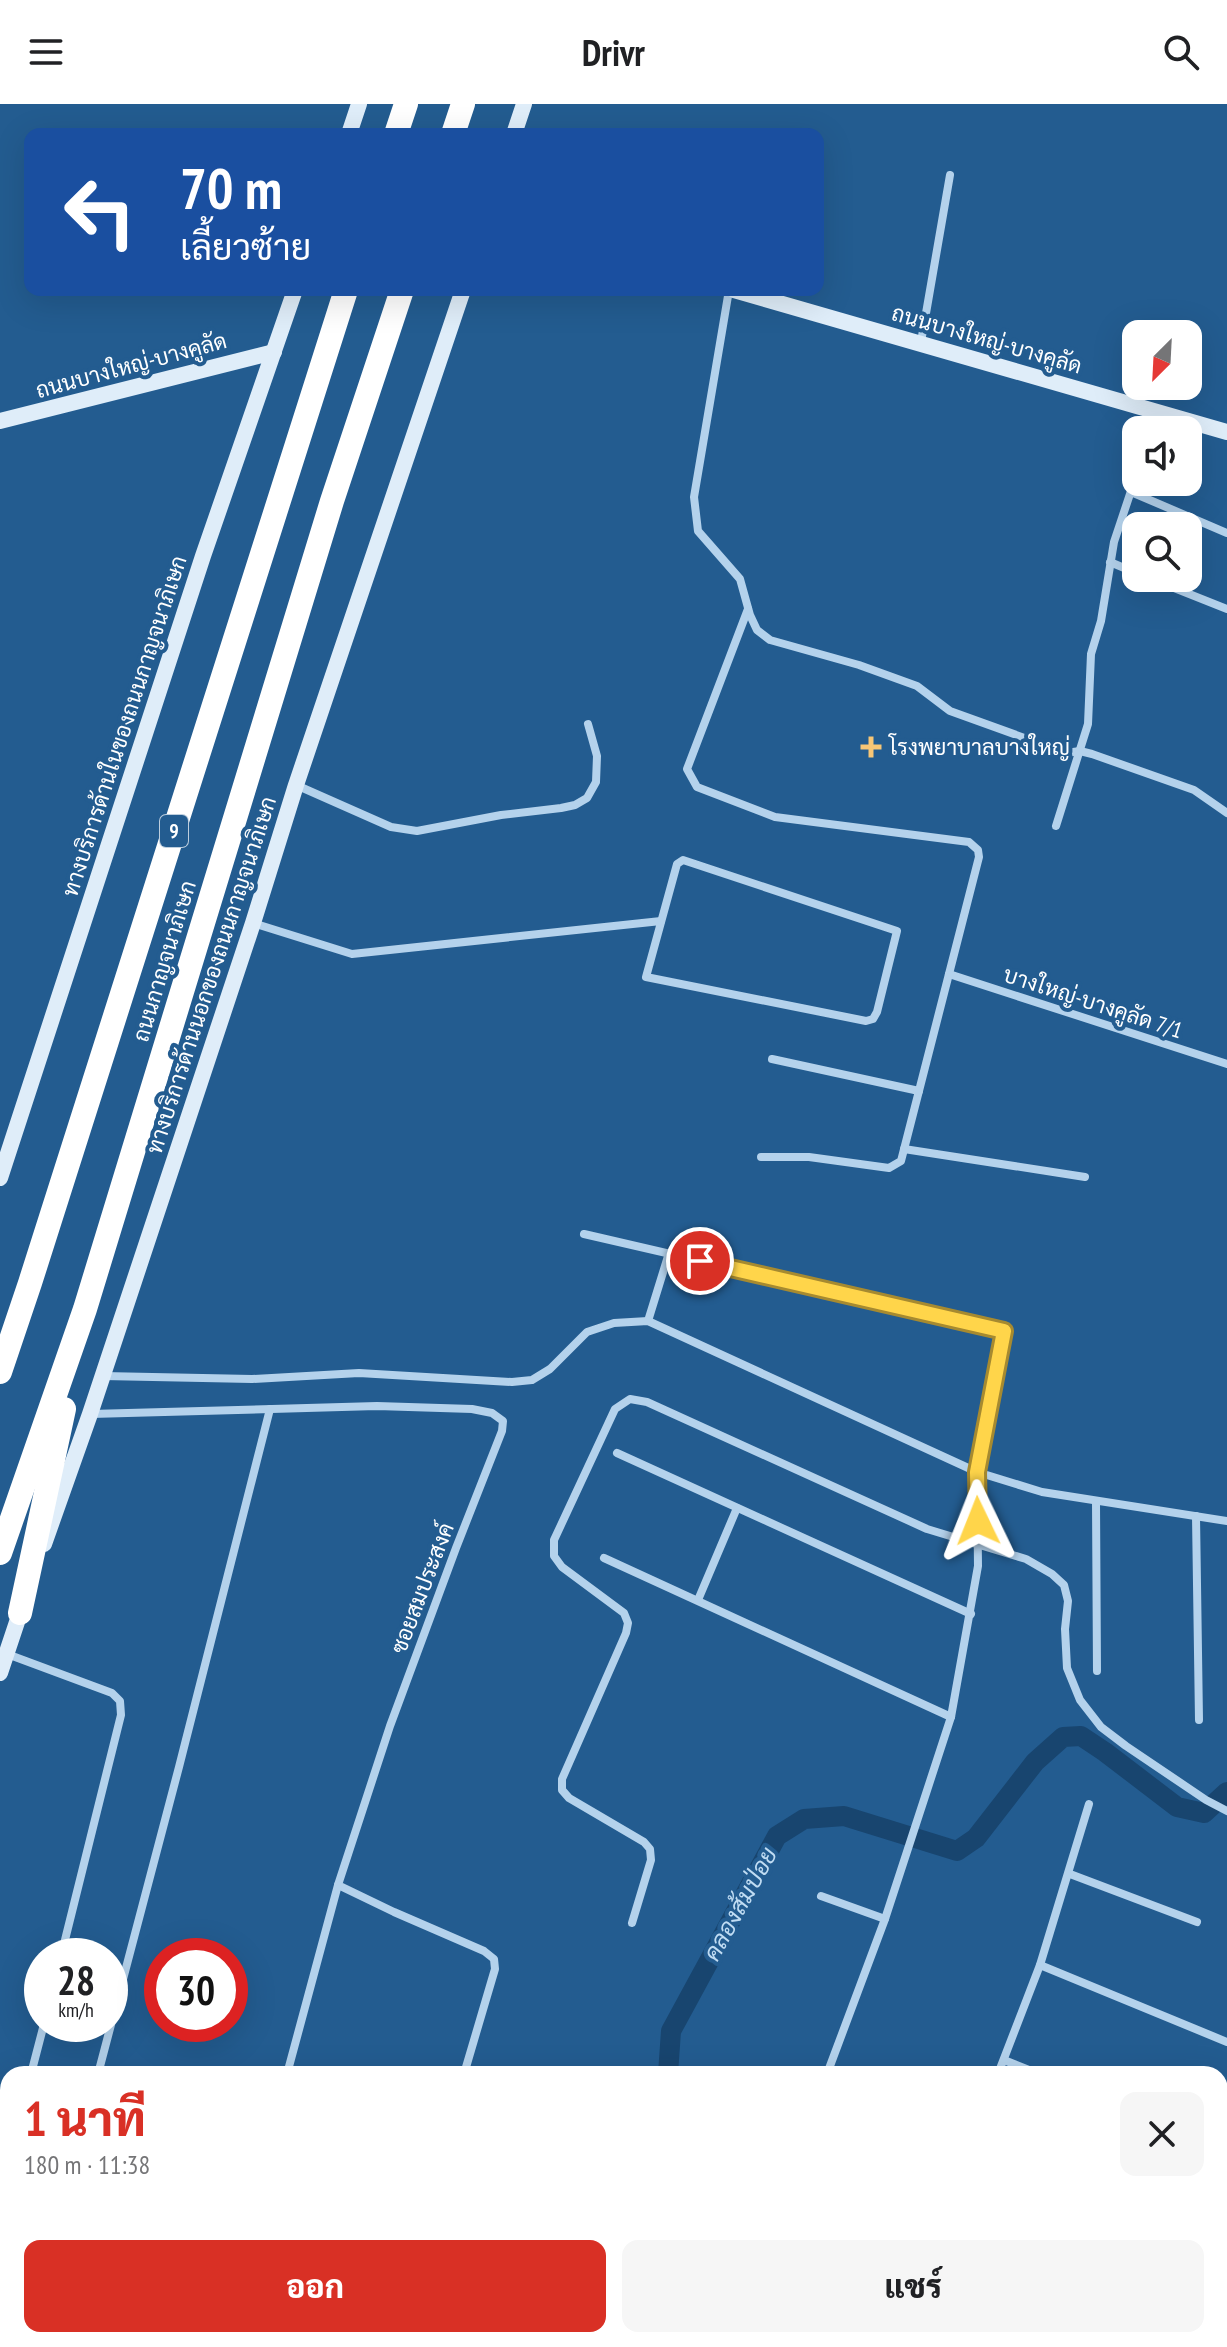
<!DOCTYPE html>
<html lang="th">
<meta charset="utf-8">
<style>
body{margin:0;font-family:"PT Sans Narrow",Sarabun,sans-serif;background:#f6f6f6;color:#202124;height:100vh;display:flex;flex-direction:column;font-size:30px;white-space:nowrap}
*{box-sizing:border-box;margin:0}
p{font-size:26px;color:#757577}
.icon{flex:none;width:44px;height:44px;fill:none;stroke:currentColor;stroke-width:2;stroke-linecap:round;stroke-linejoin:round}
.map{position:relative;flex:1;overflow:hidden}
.drawer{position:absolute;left:0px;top:1962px;width:1228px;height:282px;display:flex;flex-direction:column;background:#fff;border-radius:24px 24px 0 0;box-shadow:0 8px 32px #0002}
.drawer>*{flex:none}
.hud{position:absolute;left:24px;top:24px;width:800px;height:168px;border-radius:16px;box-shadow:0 8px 32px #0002;background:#1a4fa0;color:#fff;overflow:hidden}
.needle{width:52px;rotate:204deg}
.controls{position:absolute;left:1122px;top:216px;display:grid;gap:16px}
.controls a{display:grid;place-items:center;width:80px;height:80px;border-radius:16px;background:#fff;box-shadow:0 8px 32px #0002;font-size:40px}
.speed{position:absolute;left:24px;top:1834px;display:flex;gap:16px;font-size:40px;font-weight:700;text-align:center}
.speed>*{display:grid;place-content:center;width:104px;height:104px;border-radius:50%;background:#fff;box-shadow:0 8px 32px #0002;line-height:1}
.speed small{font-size:20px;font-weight:400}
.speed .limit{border:12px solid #d22;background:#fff;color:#111}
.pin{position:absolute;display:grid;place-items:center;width:68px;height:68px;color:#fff;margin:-34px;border:4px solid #fff;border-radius:50%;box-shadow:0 2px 8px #0007}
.me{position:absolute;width:88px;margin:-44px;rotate:358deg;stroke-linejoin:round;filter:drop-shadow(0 0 6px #0008)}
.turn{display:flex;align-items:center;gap:28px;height:168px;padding:0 24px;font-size:36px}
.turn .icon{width:104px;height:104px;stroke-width:2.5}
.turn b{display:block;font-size:56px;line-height:68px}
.round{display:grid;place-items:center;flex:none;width:84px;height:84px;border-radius:16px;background:#f6f6f6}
.overview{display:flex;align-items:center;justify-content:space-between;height:136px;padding:0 24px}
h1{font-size:48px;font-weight:800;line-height:60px;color:#d93025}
.cta{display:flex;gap:16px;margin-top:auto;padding:16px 24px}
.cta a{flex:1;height:92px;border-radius:16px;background:#d93025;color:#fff;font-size:32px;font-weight:800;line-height:92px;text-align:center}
.cta a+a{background:#f6f6f6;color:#202124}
header{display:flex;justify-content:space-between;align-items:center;height:104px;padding:0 24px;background:#fff;font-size:36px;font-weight:800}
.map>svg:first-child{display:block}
</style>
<header><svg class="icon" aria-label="menu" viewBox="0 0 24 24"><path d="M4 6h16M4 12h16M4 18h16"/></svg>Drivr<svg class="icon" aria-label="search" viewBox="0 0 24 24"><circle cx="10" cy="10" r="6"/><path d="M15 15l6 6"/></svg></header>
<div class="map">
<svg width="1227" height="2243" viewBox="0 0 1227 2243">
<rect width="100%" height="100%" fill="#235c90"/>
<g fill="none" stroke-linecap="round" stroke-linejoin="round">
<g stroke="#18456f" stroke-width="20">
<polyline points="668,1970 671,1927 777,1732 804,1715 844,1712 957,1747 976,1734 1035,1658 1063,1633 1081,1632 1105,1648 1177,1703 1204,1709 1227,1688"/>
<polyline points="620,2236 620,2243"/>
</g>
<g stroke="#18456f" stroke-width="34">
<polyline points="0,2210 8,2210"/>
<polyline points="196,2236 215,2243"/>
</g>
<g stroke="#b4d2ec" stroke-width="8">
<polyline points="729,186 694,393 698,427 740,475 750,511 757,526 770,536 859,561 917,582 950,607 1066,649 1080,647 1092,650 1194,686 1227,709"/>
<polyline points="921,238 950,71"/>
<polyline points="1151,326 1157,307"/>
<polyline points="1131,388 1227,429"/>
<polyline points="1110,458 1136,469"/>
<polyline points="1149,474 1227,505"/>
<polyline points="748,505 687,665 697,683 775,713 969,738 978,746 979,753 901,1057 889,1064 809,1053 761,1053"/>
<polyline points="296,681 391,723 417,727 501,711 561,704 575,701 587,694 596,678 597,652 588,620"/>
<polyline points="1056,722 1088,620 1091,550 1101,517 1114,438 1136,372"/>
<polygon points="683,756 897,827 877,908 873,915 866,917 646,873 677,760"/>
<polyline points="253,819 352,850 661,817"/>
<polyline points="949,870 1227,960"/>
<polyline points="772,955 919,987"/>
<polyline points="904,1045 1085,1073"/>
<polyline points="584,1130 1004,1227 977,1368 978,1462 951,1613 885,1815 827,1970"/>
<polyline points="648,1217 669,1149"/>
<polyline points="103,1272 252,1275 359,1269 512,1278 532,1276 550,1265 587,1228 614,1219 648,1217 977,1368 1042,1388 1227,1417"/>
<polyline points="91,1310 377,1302 472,1305 492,1309 503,1317 502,1327 456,1444 390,1622 338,1781 394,1808 484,1847 494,1855 495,1865 464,1970"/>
<polyline points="617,1349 971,1510"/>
<polyline points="1096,1398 1097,1567"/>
<polyline points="1196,1412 1199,1616"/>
<polyline points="604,1454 951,1613"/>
<polyline points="698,1496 737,1404"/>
<polyline points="7,1550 112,1589 120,1597 121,1611 61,1852"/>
<polyline points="1070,1770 1197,1818"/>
<polyline points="821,1792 885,1815"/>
<polyline points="632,1819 651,1756 650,1745 644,1738 569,1694 562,1686 562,1675 626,1529 628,1519 624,1509 562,1463 554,1452 554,1436 615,1305 630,1295 647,1298 927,1425 1026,1455 1052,1470 1064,1481 1068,1497 1065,1525 1067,1564 1080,1596 1101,1623 1126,1642 1206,1696 1227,1707"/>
<polyline points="1040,1861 1227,1938"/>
<polyline points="1004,1956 1039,1970"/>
<polyline points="31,1970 44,1920"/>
<polyline points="98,1970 179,1663 270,1305"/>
<polyline points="287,1970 338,1781"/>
<polyline points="998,1970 1040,1861 1089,1700"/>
<polyline points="1220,2044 1227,2047"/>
<polyline points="1220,2156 1227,2158"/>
<polyline points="890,2236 909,2243"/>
<polyline points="1153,2236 1169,2243"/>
</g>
<g stroke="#dfedf9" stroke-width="16">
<polyline points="349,30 359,0"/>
<polyline points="514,30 524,0"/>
<polyline points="734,186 1227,328"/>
<polyline points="0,317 274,248"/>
<polyline points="0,1074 203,452 295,186"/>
<polyline points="44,1440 90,1310 253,819 296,681 463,186"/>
<polyline points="0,1569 23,1500"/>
</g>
<g stroke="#fff" stroke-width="24">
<polyline points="396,30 406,0"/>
<polyline points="453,30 463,0"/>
<polyline points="0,1268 30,1179 346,186"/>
<polyline points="0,1449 85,1205 332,397 402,186"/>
<polyline points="20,1509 64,1305"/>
</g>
</g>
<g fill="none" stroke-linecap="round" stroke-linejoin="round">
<g stroke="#a68a30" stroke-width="20">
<polyline id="route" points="700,1157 1004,1227 977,1368 978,1417"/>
</g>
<use href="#route" stroke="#ffd54a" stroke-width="14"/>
</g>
<path fill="#f7c676" stroke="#235c90" stroke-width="3" d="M867 631h8v8h8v8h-8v8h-8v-8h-8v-8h8z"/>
<g text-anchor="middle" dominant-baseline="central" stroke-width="8" stroke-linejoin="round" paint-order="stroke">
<rect fill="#235c90" stroke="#bdcede" stroke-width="2" x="160" y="711" width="28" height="32" rx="6"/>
<g font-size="20" font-weight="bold" fill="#fff">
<text x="174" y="727">9</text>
</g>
<g font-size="22" fill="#fff" stroke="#235c90">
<text transform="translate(987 235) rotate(16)">ถนนบางใหญ่-บางคูลัด</text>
<text transform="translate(131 261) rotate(-15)">ถนนบางใหญ่-บางคูลัด</text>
<text transform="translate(124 622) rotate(-72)">ทางบริการด้านในของถนนกาญจนาภิเษก</text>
<text transform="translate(164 857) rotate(-73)">ถนนกาญจนาภิเษก</text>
<text transform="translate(211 871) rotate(-72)">ทางบริการด้านนอกของถนนกาญจนาภิเษก</text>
<text transform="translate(1093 898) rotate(18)">บางใหญ่-บางคูลัด 7/1</text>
<text transform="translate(422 1484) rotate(-69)">ซอยสมประสงค์</text>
</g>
<g font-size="22" fill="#fff" stroke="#235c90" text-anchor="start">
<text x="889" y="643">โรงพยาบาลบางใหญ่</text>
</g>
<g font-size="24" font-style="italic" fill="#c0dcf3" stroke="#235c90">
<text transform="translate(740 1800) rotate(-61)">คลองส้มป่อย</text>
</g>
</g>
</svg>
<div class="controls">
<a><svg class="needle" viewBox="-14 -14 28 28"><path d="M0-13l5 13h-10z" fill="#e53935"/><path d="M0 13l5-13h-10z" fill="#757577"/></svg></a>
<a><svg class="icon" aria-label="sound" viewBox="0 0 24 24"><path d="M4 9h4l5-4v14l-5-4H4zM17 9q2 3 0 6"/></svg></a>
<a><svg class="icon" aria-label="search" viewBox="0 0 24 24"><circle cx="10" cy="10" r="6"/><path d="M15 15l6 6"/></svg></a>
</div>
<div class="speed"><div>28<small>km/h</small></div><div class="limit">30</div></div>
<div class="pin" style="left:700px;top:1157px;background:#d93025"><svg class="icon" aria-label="arrive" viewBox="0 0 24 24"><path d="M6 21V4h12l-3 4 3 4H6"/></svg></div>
<svg class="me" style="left:978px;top:1417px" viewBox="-20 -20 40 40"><path d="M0-17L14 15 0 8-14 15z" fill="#ffd54a" stroke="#fff" stroke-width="4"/></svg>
<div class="hud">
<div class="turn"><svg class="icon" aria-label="left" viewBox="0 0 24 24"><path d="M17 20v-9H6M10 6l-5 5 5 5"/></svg><div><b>70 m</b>เลี้ยวซ้าย</div></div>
</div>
<section class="drawer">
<div class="overview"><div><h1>1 นาที</h1><p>180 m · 11:38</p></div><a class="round"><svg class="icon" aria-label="close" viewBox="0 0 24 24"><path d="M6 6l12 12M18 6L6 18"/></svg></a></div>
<div class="cta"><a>ออก</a><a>แชร์</a></div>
</section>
</div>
